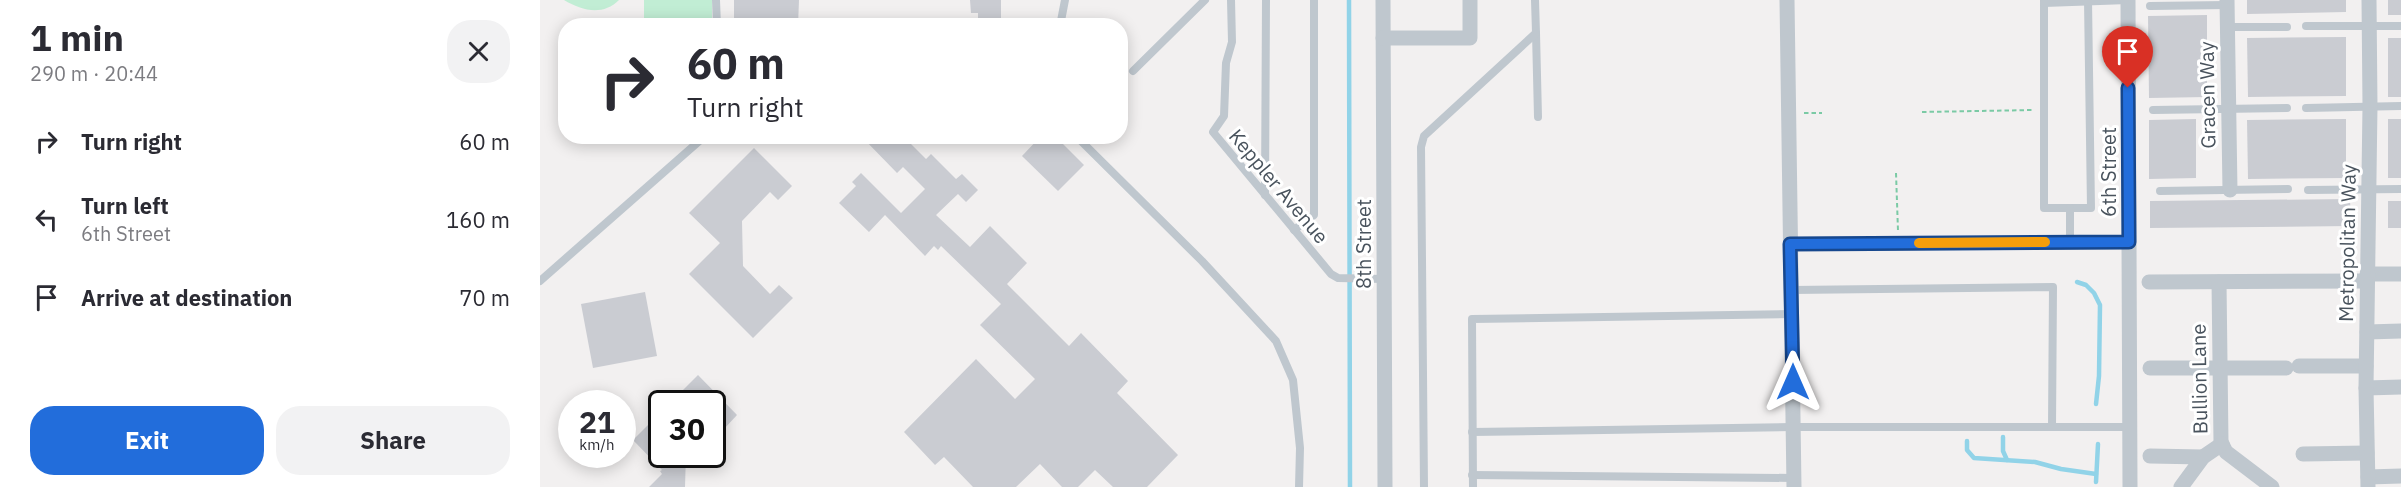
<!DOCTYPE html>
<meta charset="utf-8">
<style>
body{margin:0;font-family:"IBM Plex Sans",sans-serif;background:#f2f2f3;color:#2b2b33;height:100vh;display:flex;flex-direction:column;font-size:22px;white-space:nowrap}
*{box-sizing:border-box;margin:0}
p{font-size:20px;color:#7c7c81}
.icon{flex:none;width:33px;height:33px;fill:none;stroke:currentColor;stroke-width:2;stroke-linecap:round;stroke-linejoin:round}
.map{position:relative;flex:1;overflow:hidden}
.side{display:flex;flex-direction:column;background:#fff;width:540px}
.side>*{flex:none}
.banner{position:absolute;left:18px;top:18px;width:570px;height:126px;border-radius:24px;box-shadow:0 3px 15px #0003;background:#fff;color:#2b2b33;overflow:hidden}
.speed{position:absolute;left:18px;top:390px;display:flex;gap:12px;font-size:30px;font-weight:700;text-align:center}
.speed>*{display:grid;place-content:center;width:78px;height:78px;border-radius:50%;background:#fff;box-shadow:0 3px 15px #0003;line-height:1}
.speed small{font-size:15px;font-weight:400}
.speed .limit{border:3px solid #111;border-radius:9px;background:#fff;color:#111}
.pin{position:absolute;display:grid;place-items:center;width:51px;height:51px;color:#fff;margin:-62px -26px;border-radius:50% 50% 50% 0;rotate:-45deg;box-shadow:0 0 6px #0007}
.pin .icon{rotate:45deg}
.me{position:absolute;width:66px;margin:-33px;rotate:0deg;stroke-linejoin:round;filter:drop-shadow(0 0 4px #0008)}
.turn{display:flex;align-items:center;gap:21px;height:126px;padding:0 30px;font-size:27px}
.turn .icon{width:78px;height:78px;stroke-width:2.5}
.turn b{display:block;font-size:42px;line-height:51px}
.round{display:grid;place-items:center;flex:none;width:63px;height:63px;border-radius:24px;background:#f2f2f3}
.summary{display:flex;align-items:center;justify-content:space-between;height:102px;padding:0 30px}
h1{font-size:36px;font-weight:800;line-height:45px}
.button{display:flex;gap:12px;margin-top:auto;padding:12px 30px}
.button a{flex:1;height:69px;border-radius:24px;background:#226ddb;color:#fff;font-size:24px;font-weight:800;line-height:69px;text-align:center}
.button a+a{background:#f2f2f3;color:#2b2b33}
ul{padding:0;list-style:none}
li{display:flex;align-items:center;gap:18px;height:78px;padding:0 30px}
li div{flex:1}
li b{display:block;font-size:22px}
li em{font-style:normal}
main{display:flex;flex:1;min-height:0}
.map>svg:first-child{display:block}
</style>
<main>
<section class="side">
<div class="summary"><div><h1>1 min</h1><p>290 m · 20:44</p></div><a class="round"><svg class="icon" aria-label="close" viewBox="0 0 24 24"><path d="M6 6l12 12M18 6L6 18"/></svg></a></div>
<ul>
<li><svg class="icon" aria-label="right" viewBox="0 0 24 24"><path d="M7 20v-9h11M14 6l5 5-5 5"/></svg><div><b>Turn right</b></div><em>60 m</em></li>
<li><svg class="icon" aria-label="left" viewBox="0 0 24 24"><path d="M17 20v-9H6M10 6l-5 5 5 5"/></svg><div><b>Turn left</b><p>6th Street</p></div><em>160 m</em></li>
<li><svg class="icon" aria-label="arrive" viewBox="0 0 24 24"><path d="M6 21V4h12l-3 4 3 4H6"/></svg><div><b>Arrive at destination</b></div><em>70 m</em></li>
</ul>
<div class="button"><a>Exit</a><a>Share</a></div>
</section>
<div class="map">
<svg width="1861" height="487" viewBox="0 0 1861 487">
<rect width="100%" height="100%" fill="#f2f0f0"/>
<g fill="#c1edd4">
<path d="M24,0H79C63,16 42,11 24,0Z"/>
<rect x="104" y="0" width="68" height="25"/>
</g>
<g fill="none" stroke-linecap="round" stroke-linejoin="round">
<g stroke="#91d3e8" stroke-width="4.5">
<polyline points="809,0 810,487"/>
<polyline points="1537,282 1546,285 1554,293 1560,305 1559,376 1556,404"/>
<polyline points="1463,437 1463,451 1467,460"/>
<polyline points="1427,441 1427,450 1434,458 1495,462 1521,469 1556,474"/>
<polyline points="1556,482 1558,444"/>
</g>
</g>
<g fill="#caccd2">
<polygon points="194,0 259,0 258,26 194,26"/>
<polygon points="430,0 461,0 461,26 446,26 446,20 438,21 438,13 431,13"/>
<polygon points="1707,0 1806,0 1806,12 1707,14"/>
<rect x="1848" y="0" width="13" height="15"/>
<polygon points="1667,15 1667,97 1609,98 1608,16"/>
<polygon points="1806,37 1806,96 1708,97 1707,38"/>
<rect x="1848" y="38" width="13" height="59"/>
<polygon points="1656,119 1656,178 1609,179 1609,120"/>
<polygon points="1806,119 1806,178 1708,179 1707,120"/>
<rect x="1848" y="119" width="13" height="59"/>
<polygon points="321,136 363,136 386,159 391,154 416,179 422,174 438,190 426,202 418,194 396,215 430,247 450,226 487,263 467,284 529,346 541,333 588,381 577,393 638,455 607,487 573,487 555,470 538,487 522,487 500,464 476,487 433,487 404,457 395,465 364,432 436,359 475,399 495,379 440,325 461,304 401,246 398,250 394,246 385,256 345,215 329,232 299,203 316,186 312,182 321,173 361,213 385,189 363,167 357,173"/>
<polygon points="501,136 515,136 544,165 518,191 482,156"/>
<polygon points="214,148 252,186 238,200 230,192 202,221 203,266 230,294 239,285 253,298 213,338 149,274 180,243 149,213"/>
<polygon points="1810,199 1811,226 1610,228 1610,201"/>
<rect x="1848" y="201" width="13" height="27"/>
<polygon points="105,292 117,356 53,368 41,304"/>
<polygon points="158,375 197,415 183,430 172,420 172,404 129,404"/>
<polygon points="122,411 122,454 146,454 145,487 109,487 122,474 120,471 122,470 93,440"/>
</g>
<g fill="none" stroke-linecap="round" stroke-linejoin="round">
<g stroke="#7bcaa5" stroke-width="2" stroke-dasharray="4.5 3" stroke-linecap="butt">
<polyline points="1382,112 1493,110"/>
<polyline points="1264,113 1282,113"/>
<polyline points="1356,173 1358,231"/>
</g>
<g stroke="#bfc7ce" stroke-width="8">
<polyline points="176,0 177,26"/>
<polyline points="691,0 692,42 686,63 684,116 673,132 791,274 798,278 844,279"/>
<polyline points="1504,0 1504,208 1551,208 1548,0"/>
<polyline points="1504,3 1588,0"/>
<polyline points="1610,6 1687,5"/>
<polyline points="520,26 525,0"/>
<polyline points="1766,26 1861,26"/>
<polyline points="1687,27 1747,27"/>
<polyline points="996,33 998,117"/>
<polyline points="593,71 665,0"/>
<polyline points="1766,108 1861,106"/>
<polyline points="1613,110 1747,108"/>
<polyline points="536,136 662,261 736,341 753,380 760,448 759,487"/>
<polyline points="1768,190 1861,189"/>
<polyline points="1620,191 1748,189"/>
<polyline points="725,195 726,0"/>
<polyline points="1530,208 1530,242"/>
<polyline points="754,230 774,215 774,0"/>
<polyline points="1250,244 1589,242"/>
<polyline points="0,281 165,136"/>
<polyline points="1252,290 1513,287 1512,427"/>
<polyline points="932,432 1253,427 1589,427"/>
<polyline points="932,475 1253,478"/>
<polyline points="884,487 881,147 884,136 996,33 995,0"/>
<polyline points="933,487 932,319 1252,314"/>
</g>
<g stroke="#bfc7ce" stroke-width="15">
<polyline points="843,0 845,487"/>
<polyline points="1247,0 1254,487"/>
<polyline points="1588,0 1590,487"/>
<polyline points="1687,0 1690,190"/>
<polyline points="843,38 930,38 930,0"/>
<polyline points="1827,274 1861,274"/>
<polyline points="1609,282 1827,281"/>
<polyline points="1679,282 1681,442 1686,452 1732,487"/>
<polyline points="1827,332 1861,331"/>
<polyline points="1759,366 1826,366"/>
<polyline points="1610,368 1746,368"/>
<polyline points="1826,388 1861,387"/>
<polyline points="1763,454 1827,453"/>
<polyline points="1610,456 1663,457"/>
<polyline points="1828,477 1861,476"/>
<polyline points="1641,487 1663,457 1682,444"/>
<polyline points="1828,487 1826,388 1830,106 1829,0"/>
</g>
</g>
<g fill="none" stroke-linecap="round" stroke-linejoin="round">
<g stroke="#16478e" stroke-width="15">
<polyline id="route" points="1253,382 1250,244 1589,242 1588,88"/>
</g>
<use href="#route" stroke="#226ddb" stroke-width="10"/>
<polyline stroke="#f59e0b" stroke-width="10" points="1379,243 1505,242"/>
</g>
<g text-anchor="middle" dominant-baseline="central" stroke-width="6" stroke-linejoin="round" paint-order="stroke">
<g font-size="20" fill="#49535d" stroke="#fff">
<text transform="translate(1667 95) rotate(-91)">Gracen Way</text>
<text transform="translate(1568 172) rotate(-90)">6th Street</text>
<text transform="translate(739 186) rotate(50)">Keppler Avenue</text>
<text transform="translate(1807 243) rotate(-89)">Metropolitan Way</text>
<text transform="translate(823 244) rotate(-90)">8th Street</text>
<text transform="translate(1659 379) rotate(-91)">Bullion Lane</text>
</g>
</g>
</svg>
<div class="speed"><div>21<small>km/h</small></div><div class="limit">30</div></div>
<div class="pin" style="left:1588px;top:88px;background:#d93025"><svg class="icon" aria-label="arrive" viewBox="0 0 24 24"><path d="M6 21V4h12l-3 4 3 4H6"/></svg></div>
<svg class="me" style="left:1253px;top:382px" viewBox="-20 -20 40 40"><path d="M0-17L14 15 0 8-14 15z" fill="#226ddb" stroke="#fff" stroke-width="4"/></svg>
<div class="banner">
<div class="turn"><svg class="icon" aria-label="right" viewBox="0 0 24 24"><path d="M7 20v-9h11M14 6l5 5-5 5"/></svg><div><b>60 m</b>Turn right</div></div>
</div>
</div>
</main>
